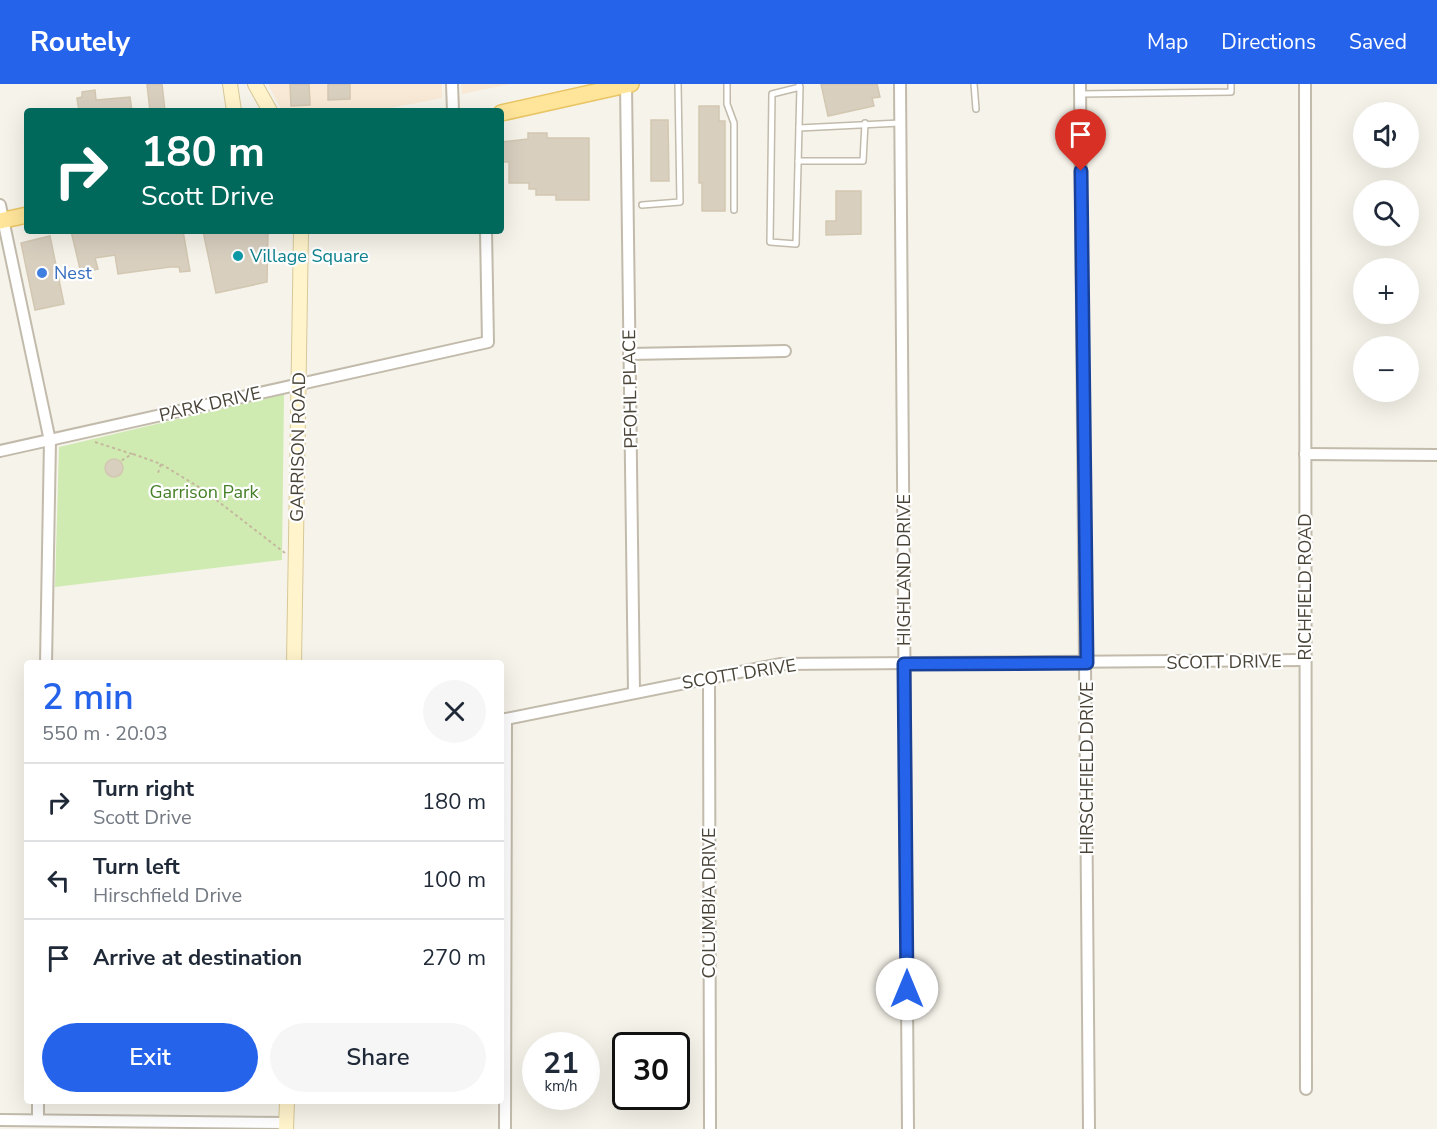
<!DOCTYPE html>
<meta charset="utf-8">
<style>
body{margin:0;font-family:"Nunito Sans",sans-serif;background:#f6f6f7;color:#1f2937;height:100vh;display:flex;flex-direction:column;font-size:22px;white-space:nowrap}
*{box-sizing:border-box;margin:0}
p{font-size:20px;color:#747a83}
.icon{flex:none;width:33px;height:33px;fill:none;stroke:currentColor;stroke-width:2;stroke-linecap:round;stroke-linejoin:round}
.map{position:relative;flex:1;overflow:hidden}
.panel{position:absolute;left:24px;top:576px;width:480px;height:444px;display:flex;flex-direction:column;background:#fff;border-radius:6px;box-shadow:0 6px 24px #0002}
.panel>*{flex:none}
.guide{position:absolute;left:24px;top:24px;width:480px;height:126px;border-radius:6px;box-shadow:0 6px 24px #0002;background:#00695c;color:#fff;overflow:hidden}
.tools{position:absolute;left:1353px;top:18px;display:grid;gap:12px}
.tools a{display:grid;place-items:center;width:66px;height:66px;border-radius:50%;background:#fff;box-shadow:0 6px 24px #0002;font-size:30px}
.speed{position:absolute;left:522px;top:948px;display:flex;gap:12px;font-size:30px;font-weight:700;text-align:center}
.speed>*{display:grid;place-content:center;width:78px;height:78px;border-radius:50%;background:#fff;box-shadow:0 6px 24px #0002;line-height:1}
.speed small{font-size:15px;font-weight:400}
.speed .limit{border:3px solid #111;border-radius:9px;background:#fff;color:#111}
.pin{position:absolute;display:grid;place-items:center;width:51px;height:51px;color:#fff;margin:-62px -26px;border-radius:50% 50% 50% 0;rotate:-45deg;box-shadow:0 0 6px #0007}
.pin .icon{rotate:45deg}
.me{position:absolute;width:66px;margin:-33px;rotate:0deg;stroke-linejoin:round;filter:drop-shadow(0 0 4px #0008)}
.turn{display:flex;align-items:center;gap:21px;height:126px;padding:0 18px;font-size:27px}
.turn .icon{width:78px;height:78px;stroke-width:2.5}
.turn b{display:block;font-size:42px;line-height:51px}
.round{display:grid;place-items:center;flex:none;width:63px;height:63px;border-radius:32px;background:#f6f6f7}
.overview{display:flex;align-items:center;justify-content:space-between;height:102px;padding:0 18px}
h1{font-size:36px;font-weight:600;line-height:45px;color:#2563eb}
.primary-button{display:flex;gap:12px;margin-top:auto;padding:12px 18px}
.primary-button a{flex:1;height:69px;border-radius:36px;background:#2563eb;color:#fff;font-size:24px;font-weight:600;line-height:69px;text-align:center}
.primary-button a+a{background:#f6f6f7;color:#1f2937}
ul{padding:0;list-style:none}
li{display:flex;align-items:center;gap:18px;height:78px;padding:0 18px;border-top:2px solid #e0e1e3}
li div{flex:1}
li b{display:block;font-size:22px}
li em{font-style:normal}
header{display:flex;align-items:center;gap:36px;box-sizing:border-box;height:84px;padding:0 30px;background:#2563eb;color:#fff}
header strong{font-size:28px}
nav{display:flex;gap:33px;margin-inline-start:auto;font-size:21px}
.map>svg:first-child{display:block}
</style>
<header>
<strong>Routely</strong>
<nav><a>Map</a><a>Directions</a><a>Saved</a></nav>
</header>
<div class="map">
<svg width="1437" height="1045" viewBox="0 0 1437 1045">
<rect width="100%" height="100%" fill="#f6f3ea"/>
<g fill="#f8ead6">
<polygon points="268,0 442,0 442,14 375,27 282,27"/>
<polygon points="461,0 510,0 462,10"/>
</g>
<polygon fill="#d0ebb2" points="284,310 282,476 55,503 59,363"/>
<g fill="#d8cfbf" stroke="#d3c7b2" stroke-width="1.5">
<polygon points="147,0 162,0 165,27 150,27"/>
<polygon points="290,0 309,0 310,21 291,22"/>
<polygon points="328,0 350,0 350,15 328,16"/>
<polygon points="821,0 877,0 880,13 872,14 874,22 828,32"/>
<polygon points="95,6 96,16 130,13 132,27 79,27 77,14 82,13 82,8"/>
<polygon points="699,22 719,22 719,37 725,37 725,127 702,127 702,99 699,99"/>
<polygon points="651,36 668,36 669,97 651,97"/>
<polygon points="528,49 547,49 547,54 589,54 589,116 556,116 556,111 536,111 536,105 529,105 529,99 509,99 509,78 501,78 501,58 528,55"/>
<polygon points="836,107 861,107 861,150 826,151 826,137 836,137"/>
<polygon points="71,147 183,147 190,187 180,188 179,183 170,183 118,190 115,171 95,174 98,185 81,189"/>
<polygon points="203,147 268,147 267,198 216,209"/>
<polygon points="50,152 64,220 35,226 21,159"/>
<circle cx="114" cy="384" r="9"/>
</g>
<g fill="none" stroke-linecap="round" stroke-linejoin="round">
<g stroke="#c2bbac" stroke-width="8">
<g id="lane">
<polyline points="727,0 727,20 734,39 734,126"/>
<polyline points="799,0 800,3 772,10 770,158 796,160 800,3"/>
<polyline points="974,0 976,25"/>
<polyline points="1080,10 1231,8 1231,0"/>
<polyline points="799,44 900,39"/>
<polyline points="798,77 863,77 865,39"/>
<polyline points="642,121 680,118 678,0"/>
</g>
</g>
<g stroke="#c2bbac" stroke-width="14">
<g id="street">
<polyline points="452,0 453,27"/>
<polyline points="900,0 908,1045"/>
<polyline points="1080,0 1089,1045"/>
<polyline points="1305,0 1306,1005"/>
<polyline points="626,1 634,608"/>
<polyline points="0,121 50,357 46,579"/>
<polyline points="629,270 785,267"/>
<polyline points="0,367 488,258 486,147"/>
<polyline points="1305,370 1437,371"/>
<polyline points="709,594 710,1045"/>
<polyline points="501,636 780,580 1305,576"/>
<polyline points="0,1036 286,1039"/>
<polyline points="38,1036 38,1017"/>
<polyline points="505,1045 506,635"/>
</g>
</g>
<g stroke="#d7c899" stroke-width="16">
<g id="secondary">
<polyline points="230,0 234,27"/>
<polyline points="255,0 270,27"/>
<polyline points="294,579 301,147"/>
<polyline points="286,1045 287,1017"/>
</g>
</g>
<g stroke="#e9c565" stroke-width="18">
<g id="primary">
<polyline points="501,29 631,0"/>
<polyline points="0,137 27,131"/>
</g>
</g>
<g stroke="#c4b89d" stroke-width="2" stroke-dasharray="3 3" stroke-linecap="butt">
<polyline points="95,358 132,370 121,377"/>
<polyline points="133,370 161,380 158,389"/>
<polyline points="161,380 202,405 285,469"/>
</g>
<use href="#lane" stroke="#fff" stroke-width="5"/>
<use href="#street" stroke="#fff" stroke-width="10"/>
<use href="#secondary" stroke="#fff4cb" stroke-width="14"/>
<use href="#primary" stroke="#ffe59a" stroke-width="15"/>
</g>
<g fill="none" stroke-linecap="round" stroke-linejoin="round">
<g stroke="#184099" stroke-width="15">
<polyline id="route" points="907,905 904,580 1087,579 1081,87"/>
</g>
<use href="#route" stroke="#2563eb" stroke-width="10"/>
</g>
<circle fill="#0f9aa8" stroke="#fff" stroke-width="2" cx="238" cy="172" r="6"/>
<circle fill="#3f7fe0" stroke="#fff" stroke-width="2" cx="42" cy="189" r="6"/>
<g text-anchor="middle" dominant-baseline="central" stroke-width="4.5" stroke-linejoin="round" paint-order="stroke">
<g font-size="18" fill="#0d838f" stroke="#fff" text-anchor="start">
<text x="250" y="172">Village Square</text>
</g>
<g font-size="18" fill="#366cbe" stroke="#fff" text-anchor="start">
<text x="54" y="189">Nest</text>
</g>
<g font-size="18" fill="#4a4438" stroke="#fff">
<text transform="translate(630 305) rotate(-91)">PFOHL PLACE</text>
<text transform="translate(210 320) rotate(-13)">PARK DRIVE</text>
<text transform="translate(298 363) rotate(-89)">GARRISON ROAD</text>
<text transform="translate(904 486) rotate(-90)">HIGHLAND DRIVE</text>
<text transform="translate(1305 503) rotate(-90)">RICHFIELD ROAD</text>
<text transform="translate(1224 578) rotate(-1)">SCOTT DRIVE</text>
<text transform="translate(739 590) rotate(-9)">SCOTT DRIVE</text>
<text transform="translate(1087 684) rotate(-90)">HIRSCHFIELD DRIVE</text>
<text transform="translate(709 819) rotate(-90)">COLUMBIA DRIVE</text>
</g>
<g font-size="18" fill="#468027" stroke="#fff">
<text x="204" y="408">Garrison Park</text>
</g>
</g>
</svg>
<div class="tools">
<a><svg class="icon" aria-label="sound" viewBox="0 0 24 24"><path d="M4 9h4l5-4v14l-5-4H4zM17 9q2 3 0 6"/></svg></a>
<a><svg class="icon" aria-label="search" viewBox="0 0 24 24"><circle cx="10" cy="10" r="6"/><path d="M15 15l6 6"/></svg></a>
<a>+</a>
<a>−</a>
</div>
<div class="speed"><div>21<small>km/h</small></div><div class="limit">30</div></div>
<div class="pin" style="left:1081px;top:87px;background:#d93025"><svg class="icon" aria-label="arrive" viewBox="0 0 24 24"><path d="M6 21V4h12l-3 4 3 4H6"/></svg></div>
<svg class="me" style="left:907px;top:905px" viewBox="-20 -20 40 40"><circle r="19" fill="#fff"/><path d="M0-13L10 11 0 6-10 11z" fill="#2563eb"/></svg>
<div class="guide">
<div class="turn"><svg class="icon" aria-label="right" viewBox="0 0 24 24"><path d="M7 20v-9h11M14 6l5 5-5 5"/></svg><div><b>180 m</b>Scott Drive</div></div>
</div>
<section class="panel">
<div class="overview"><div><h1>2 min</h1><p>550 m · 20:03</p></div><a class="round"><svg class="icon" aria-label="close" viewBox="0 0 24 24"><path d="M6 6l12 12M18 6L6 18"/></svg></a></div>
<ul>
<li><svg class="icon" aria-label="right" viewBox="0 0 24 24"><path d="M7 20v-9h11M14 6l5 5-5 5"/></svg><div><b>Turn right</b><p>Scott Drive</p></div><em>180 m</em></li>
<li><svg class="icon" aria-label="left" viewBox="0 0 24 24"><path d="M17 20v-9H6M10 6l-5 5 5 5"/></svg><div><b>Turn left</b><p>Hirschfield Drive</p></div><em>100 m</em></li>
<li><svg class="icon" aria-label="arrive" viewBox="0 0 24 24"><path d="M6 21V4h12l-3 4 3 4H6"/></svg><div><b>Arrive at destination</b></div><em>270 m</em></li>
</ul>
<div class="primary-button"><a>Exit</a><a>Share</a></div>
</section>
</div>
